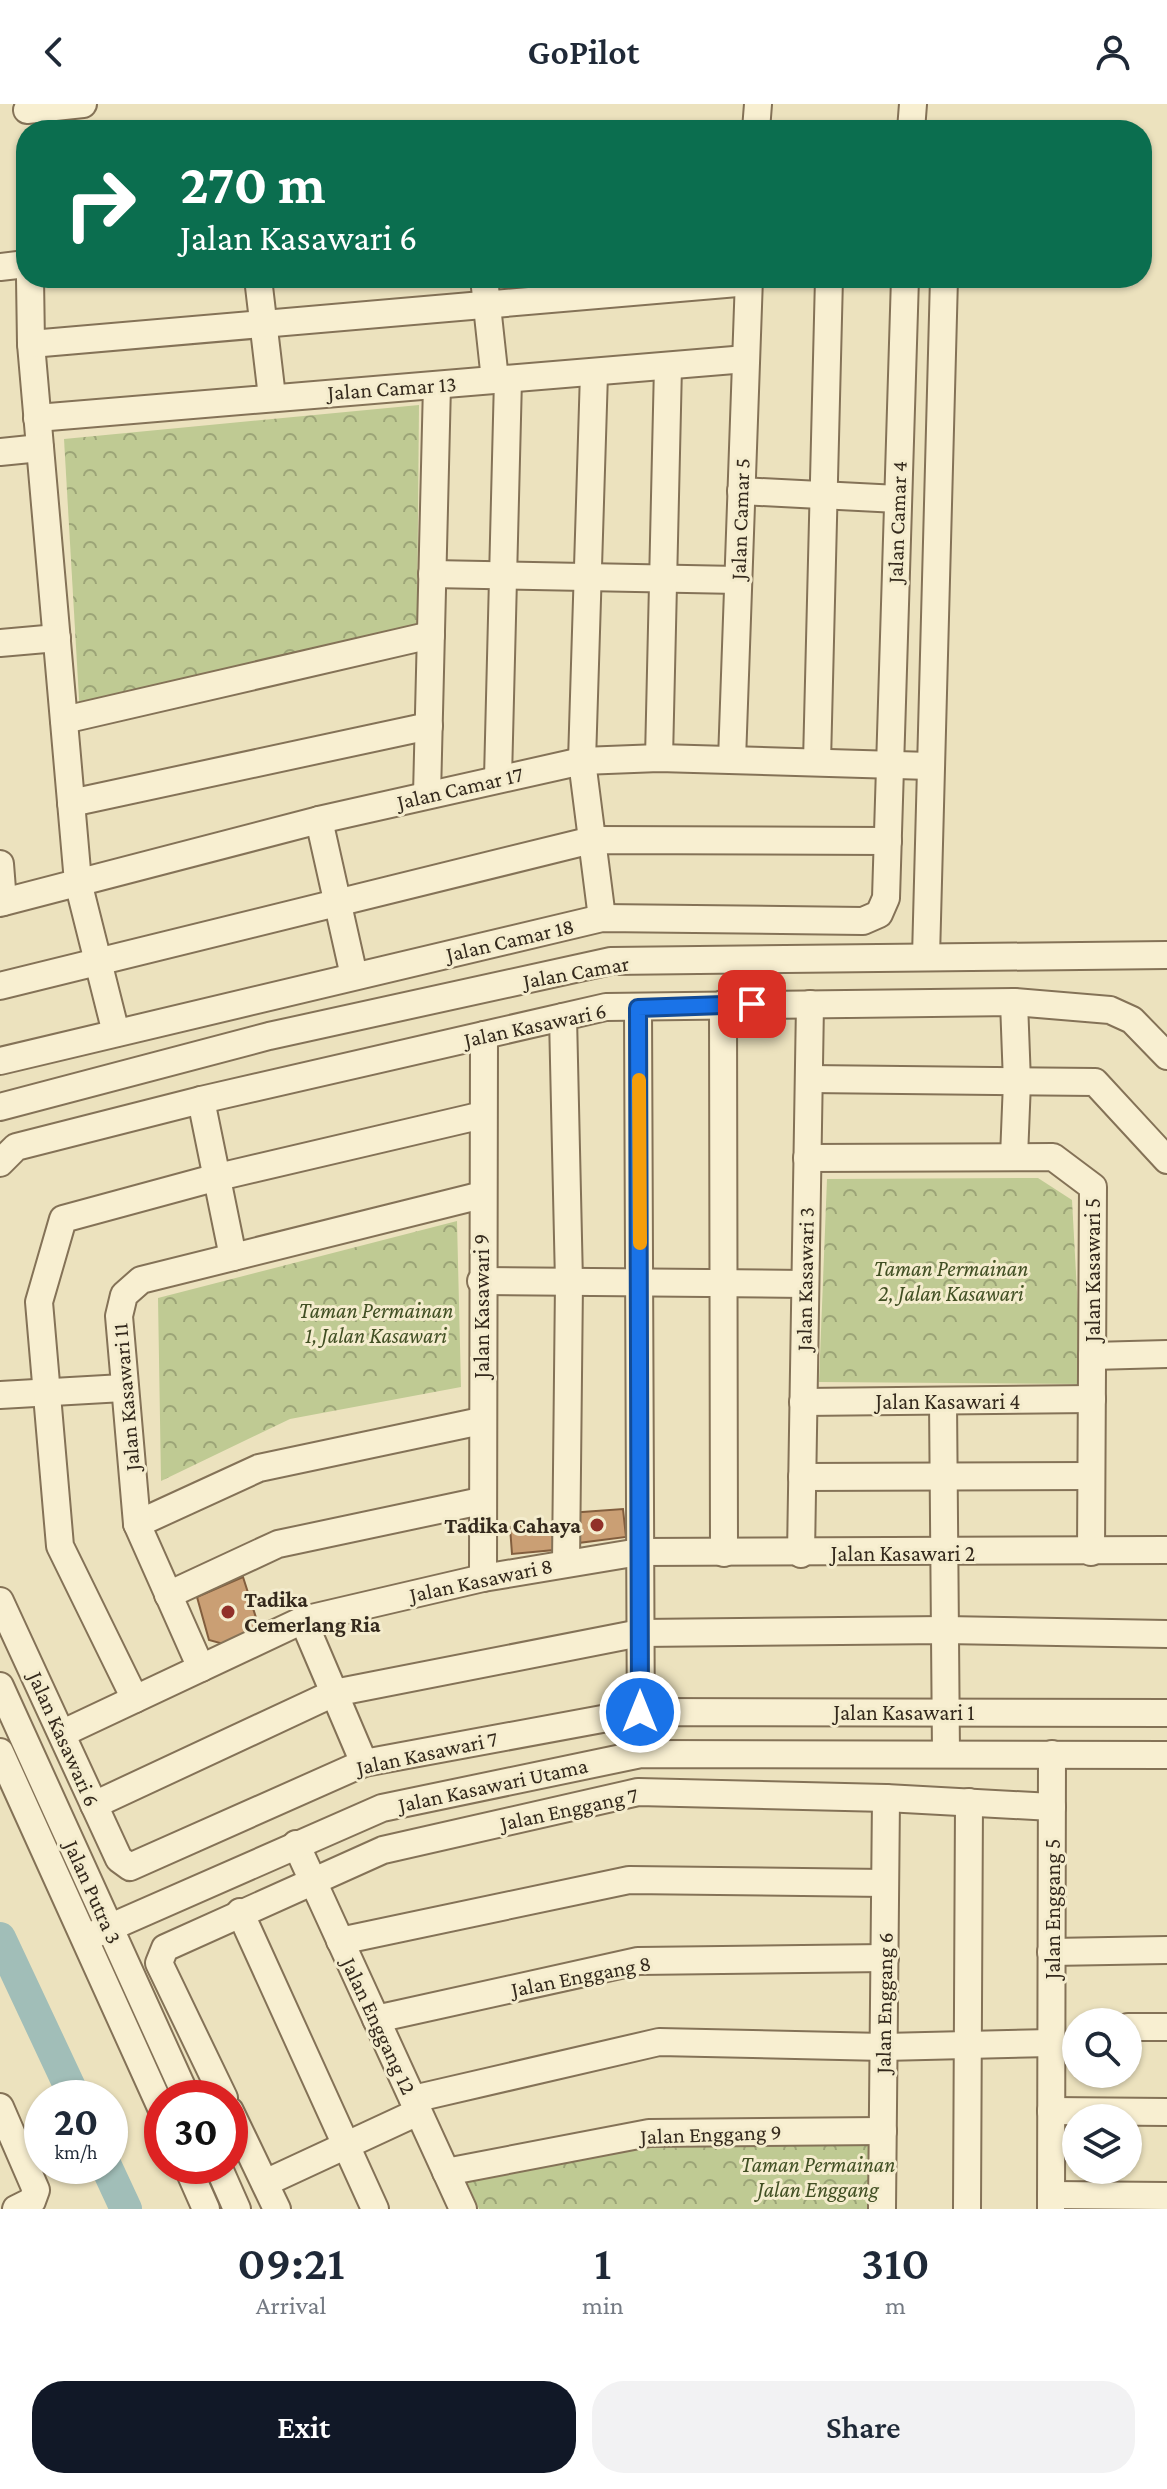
<!DOCTYPE html>
<style>
body{margin:0;font-family:"Crimson Pro",serif;background:#f2f2f3;color:#1f2937;height:100vh;display:flex;flex-direction:column;font-size:30px;white-space:nowrap}
*{box-sizing:border-box;margin:0}
p{font-size:26px;color:#747a83}
.icon{flex:none;width:44px;height:44px;fill:none;stroke:currentColor;stroke-width:2;stroke-linecap:round;stroke-linejoin:round}
.map{position:relative;height:2105px;overflow:hidden}
.sheet{display:flex;flex-direction:column;background:#fff;flex:1}
.sheet>*{flex:none}
.hud{position:absolute;left:16px;top:16px;width:1136px;height:168px;border-radius:32px;box-shadow:0 2px 6px #0004;background:#0b6e4f;color:#fff;overflow:hidden}
.tools{position:absolute;left:1062px;top:1904px;display:grid;gap:16px}
.tools a{display:grid;place-items:center;width:80px;height:80px;border-radius:50%;background:#fff;box-shadow:0 2px 6px #0004;font-size:40px}
.speed{position:absolute;left:24px;top:1976px;display:flex;gap:16px;font-size:40px;font-weight:700;text-align:center}
.speed>*{display:grid;place-content:center;width:104px;height:104px;border-radius:50%;background:#fff;box-shadow:0 2px 6px #0004;line-height:1}
.speed small{font-size:20px;font-weight:400}
.speed .limit{border:12px solid #d22;background:#fff;color:#111}
.pin{position:absolute;display:grid;place-items:center;width:68px;height:68px;color:#fff;margin:-34px;border-radius:16px;box-shadow:0 4px 12px #0006}
.me{position:absolute;width:88px;margin:-44px;rotate:0deg;stroke-linejoin:round;filter:drop-shadow(0 0 6px #0008)}
.turn{display:flex;align-items:center;gap:28px;height:168px;padding:0 32px;font-size:36px}
.turn .icon{width:104px;height:104px;stroke-width:2.5}
.turn b{display:block;font-size:56px;line-height:68px}
.eta{display:flex;justify-content:space-evenly;align-items:center;height:136px;text-align:center}
.eta b{font-size:48px;font-weight:600;line-height:56px}
.action{display:flex;gap:16px;margin-top:auto;padding:16px 32px}
.action a{flex:1;height:92px;border-radius:32px;background:#111827;color:#fff;font-size:32px;font-weight:600;line-height:92px;text-align:center}
.action a+a{background:#f2f2f3;color:#1f2937}
header{display:flex;justify-content:space-between;align-items:center;height:104px;padding:0 32px;background:#fff;font-size:36px;font-weight:600}
.map>svg:first-child{display:block}
</style>
<header><svg class="icon" aria-label="back" viewBox="0 0 24 24"><path d="M15 5l-7 7 7 7"/></svg>GoPilot<svg class="icon" aria-label="person" viewBox="0 0 24 24"><circle cx="12" cy="8" r="4"/><path d="M4 21q1-7 8-7t8 7"/></svg></header>
<div class="map">
<svg width="1167" height="2105" viewBox="0 0 1167 2105">
<defs>
<pattern id="park-crowns" width="20" height="18" patternUnits="userSpaceOnUse" patternTransform="scale(2)"><rect width="20" height="18" fill="#bfca93"/><path d="M2 6a3 3 0 1 1 6 0M12 15a3 3 0 1 1 6 0" fill="none" stroke="#9ca477"/></pattern>
</defs>
<rect width="100%" height="100%" fill="#ece2be"/>
<g fill="url(#park-crowns)">
<polygon points="419,301 417,522 80,612 64,335"/>
<polygon points="1038,1074 1072,1096 1082,1280 819,1278 827,1075"/>
<polygon points="457,1117 461,1283 290,1315 161,1377 158,1194"/>
<polygon points="868,2038 868,2105 479,2105 467,2078 646,2040"/>
</g>
<g fill="none" stroke-linecap="round" stroke-linejoin="round">
<g stroke="#a1beb8" stroke-width="32">
<polyline points="0,1834 75,1994"/>
<polyline points="106,2062 126,2105"/>
</g>
</g>
<g fill="#ca9f74" stroke="#825e3e" stroke-width="2">
<polygon points="623,1405 626,1433 570,1440 569,1409"/>
<polygon points="551,1419 554,1446 512,1450 510,1423"/>
<polygon points="243,1473 259,1523 227,1541 209,1536 197,1493"/>
</g>
<g fill="none" stroke-linecap="round" stroke-linejoin="round">
<g stroke="#847257" stroke-width="30">
<g id="minor">
<polyline points="27,6 83,0"/>
<polyline points="756,26 758,0"/>
<polyline points="911,26 913,0"/>
<polyline points="0,163 26,160"/>
<polyline points="30,174 31,240 78,778 116,929"/>
<polyline points="258,174 272,293"/>
<polyline points="484,174 495,276"/>
<polyline points="31,240 749,178"/>
<polyline points="594,269 582,657 602,814"/>
<polyline points="37,314 746,255"/>
<polyline points="0,348 40,344"/>
<polyline points="741,387 898,395"/>
<polyline points="432,470 738,476"/>
<polyline points="0,539 57,534"/>
<polyline points="64,616 431,531"/>
<polyline points="659,654 668,262"/>
<polyline points="732,656 749,174"/>
<polyline points="817,658 829,174"/>
<polyline points="498,674 508,275"/>
<polyline points="427,691 437,281"/>
<polyline points="71,699 429,622"/>
<polyline points="319,716 354,872"/>
<polyline points="0,760 3,798"/>
<polyline points="0,799 319,716 582,657 659,654 930,662"/>
<polyline points="926,853 944,174"/>
<polyline points="0,882 592,736 888,737"/>
<polyline points="723,900 724,1449"/>
<polyline points="638,904 641,1650"/>
<polyline points="563,913 569,1178 566,1459"/>
<polyline points="0,957 602,814 863,817 879,810 886,794 905,174"/>
<polyline points="809,975 1095,978 1167,1056"/>
<polyline points="201,996 233,1153"/>
<polyline points="0,1003 269,932 611,857 1167,851"/>
<polyline points="1014,1053 1017,978 1014,898"/>
<polyline points="807,1054 1053,1053 1093,1083 1091,1448"/>
<polyline points="0,1059 16,1043 201,996 606,903 1014,898 1110,906 1132,916 1167,952"/>
<polyline points="481,1177 805,1180"/>
<polyline points="1092,1252 1167,1250"/>
<polyline points="0,1291 123,1284"/>
<polyline points="943,1297 946,1649"/>
<polyline points="803,1298 1092,1295"/>
<polyline points="802,1373 1091,1372"/>
<polyline points="137,1420 259,1364 481,1317"/>
<polyline points="801,1450 810,900"/>
<polyline points="483,1474 484,931"/>
<polyline points="168,1491 278,1440 481,1397"/>
<polyline points="0,1497 119,1755 130,1763 364,1659 640,1608 1167,1609"/>
<polyline points="303,1516 364,1659"/>
<polyline points="201,1564 137,1420 119,1212 124,1191 141,1176 482,1091"/>
<polyline points="0,1582 187,1994"/>
<polyline points="135,1595 60,1442 39,1198 63,1115 214,1074 483,1011"/>
<polyline points="63,1629 303,1516 483,1474 639,1448 1167,1446"/>
<polyline points="0,1648 162,2006"/>
<polyline points="94,1701 334,1589 640,1529 945,1526 1167,1530"/>
<polyline points="296,1740 463,2105"/>
<polyline points="240,1808 375,2105"/>
<polyline points="86,1834 382,1704 641,1650 1167,1651"/>
<polyline points="340,1837 629,1776 885,1779"/>
<polyline points="1051,1848 1167,1846"/>
<polyline points="376,1915 638,1857 885,1854"/>
<polyline points="1128,1923 1167,1923"/>
<polyline points="224,1994 159,1859 165,1844 383,1746 638,1688 886,1694 1052,1703"/>
<polyline points="413,1995 659,1938 884,1943 1051,1939"/>
<polyline points="0,2003 36,2086 32,2097 16,2105"/>
<polyline points="230,2007 277,2105"/>
<polyline points="1051,2007 1167,2008"/>
<polyline points="187,2062 206,2105"/>
<polyline points="218,2062 237,2105"/>
<polyline points="446,2068 649,2029 883,2027"/>
<polyline points="265,2079 418,2008"/>
<polyline points="1051,2091 1167,2092"/>
<polyline points="882,2105 886,1694"/>
<polyline points="967,2105 969,1698"/>
<polyline points="1051,2105 1052,1650"/>
</g>
</g>
<use href="#minor" stroke="#f8efd1" stroke-width="26"/>
</g>
<g fill="none" stroke-linecap="round" stroke-linejoin="round">
<g stroke="#114b97" stroke-width="20">
<polyline id="route" points="640,1608 638,904 752,900"/>
</g>
<use href="#route" stroke="#1a73e8" stroke-width="14"/>
<polyline stroke="#f59e0b" stroke-width="14" points="639,976 640,1139"/>
</g>
<g fill="#913029" stroke="#f4eccd" stroke-width="3">
<circle cx="597" cy="1421" r="8"/>
<circle cx="228" cy="1508" r="8"/>
</g>
<g text-anchor="middle" dominant-baseline="central" stroke-width="6" stroke-linejoin="round" paint-order="stroke">
<g font-size="22" fill="#34291c" stroke="#f4eccd">
<text transform="translate(392 284) rotate(-4)">Jalan Camar 13</text>
<text transform="translate(740 415) rotate(-88)">Jalan Camar 5</text>
<text transform="translate(897 418) rotate(-88)">Jalan Camar 4</text>
<text transform="translate(460 684) rotate(-13)">Jalan Camar 17</text>
<text transform="translate(510 836) rotate(-13)">Jalan Camar 18</text>
<text transform="translate(576 868) rotate(-10)">Jalan Camar</text>
<text transform="translate(535 921) rotate(-12)">Jalan Kasawari 6</text>
<text transform="translate(1092 1166) rotate(-90)">Jalan Kasawari 5</text>
<text transform="translate(805 1175) rotate(-89)">Jalan Kasawari 3</text>
<text transform="translate(481 1202) rotate(-90)">Jalan Kasawari 9</text>
<text transform="translate(126 1293) rotate(-95)">Jalan Kasawari 11</text>
<text x="948" y="1297">Jalan Kasawari 4</text>
<text x="903" y="1449">Jalan Kasawari 2</text>
<text transform="translate(481 1476) rotate(-12)">Jalan Kasawari 8</text>
<text x="904" y="1608">Jalan Kasawari 1</text>
<text transform="translate(64 1635) rotate(66)">Jalan Kasawari 6</text>
<text transform="translate(427 1649) rotate(-12)">Jalan Kasawari 7</text>
<text transform="translate(493 1681) rotate(-12)">Jalan Kasawari Utama</text>
<text transform="translate(569 1705) rotate(-12)">Jalan Enggang 7</text>
<text transform="translate(93 1788) rotate(66)">Jalan Putra 3</text>
<text transform="translate(1052 1805) rotate(-90)">Jalan Enggang 5</text>
<text transform="translate(581 1872) rotate(-11)">Jalan Enggang 8</text>
<text transform="translate(884 1899) rotate(-89)">Jalan Enggang 6</text>
<text transform="translate(379 1922) rotate(65)">Jalan Enggang 12</text>
<text transform="translate(711 2030) rotate(-2)">Jalan Enggang 9</text>
</g>
<g font-size="22" font-style="italic" fill="#414f23" stroke="#f4eccd">
<text x="951" y="1164">Taman Permainan<tspan x="951" dy="25">2, Jalan Kasawari</tspan></text>
<text x="376" y="1206">Taman Permainan<tspan x="376" dy="25">1, Jalan Kasawari</tspan></text>
<text x="818" y="2060">Taman Permainan<tspan x="818" dy="25">Jalan Enggang</tspan></text>
</g>
<g font-size="22" font-weight="bold" fill="#34291c" stroke="#f4eccd" text-anchor="end">
<text x="581" y="1421">Tadika Cahaya</text>
<text x="244" y="1495" text-anchor="start">Tadika<tspan x="244" dy="25">Cemerlang Ria</tspan></text>
</g>
</g>
</svg>
<div class="tools">
<a><svg class="icon" aria-label="search" viewBox="0 0 24 24"><circle cx="10" cy="10" r="6"/><path d="M15 15l6 6"/></svg></a>
<a><svg class="icon" aria-label="layers" viewBox="0 0 24 24"><path d="M12 4l9 5-9 5-9-5zM3 14l9 5 9-5"/></svg></a>
</div>
<div class="speed"><div>20<small>km/h</small></div><div class="limit">30</div></div>
<div class="pin" style="left:752px;top:900px;background:#d93025"><svg class="icon" aria-label="arrive" viewBox="0 0 24 24"><path d="M6 21V4h12l-3 4 3 4H6"/></svg></div>
<svg class="me" style="left:640px;top:1608px" viewBox="-20 -20 40 40"><circle r="17" fill="#1a73e8" stroke="#fff" stroke-width="3"/><path d="M0-11L8 9 0 5-8 9z" fill="#fff"/></svg>
<div class="hud">
<div class="turn"><svg class="icon" aria-label="right" viewBox="0 0 24 24"><path d="M7 20v-9h11M14 6l5 5-5 5"/></svg><div><b>270 m</b>Jalan Kasawari 6</div></div>
</div>
</div>
<section class="sheet">
<div class="eta">
<div><b>09:21</b><p>Arrival</p></div>
<div><b>1</b><p>min</p></div>
<div><b>310</b><p>m</p></div>
</div>
<div class="action"><a>Exit</a><a>Share</a></div>
</section>
